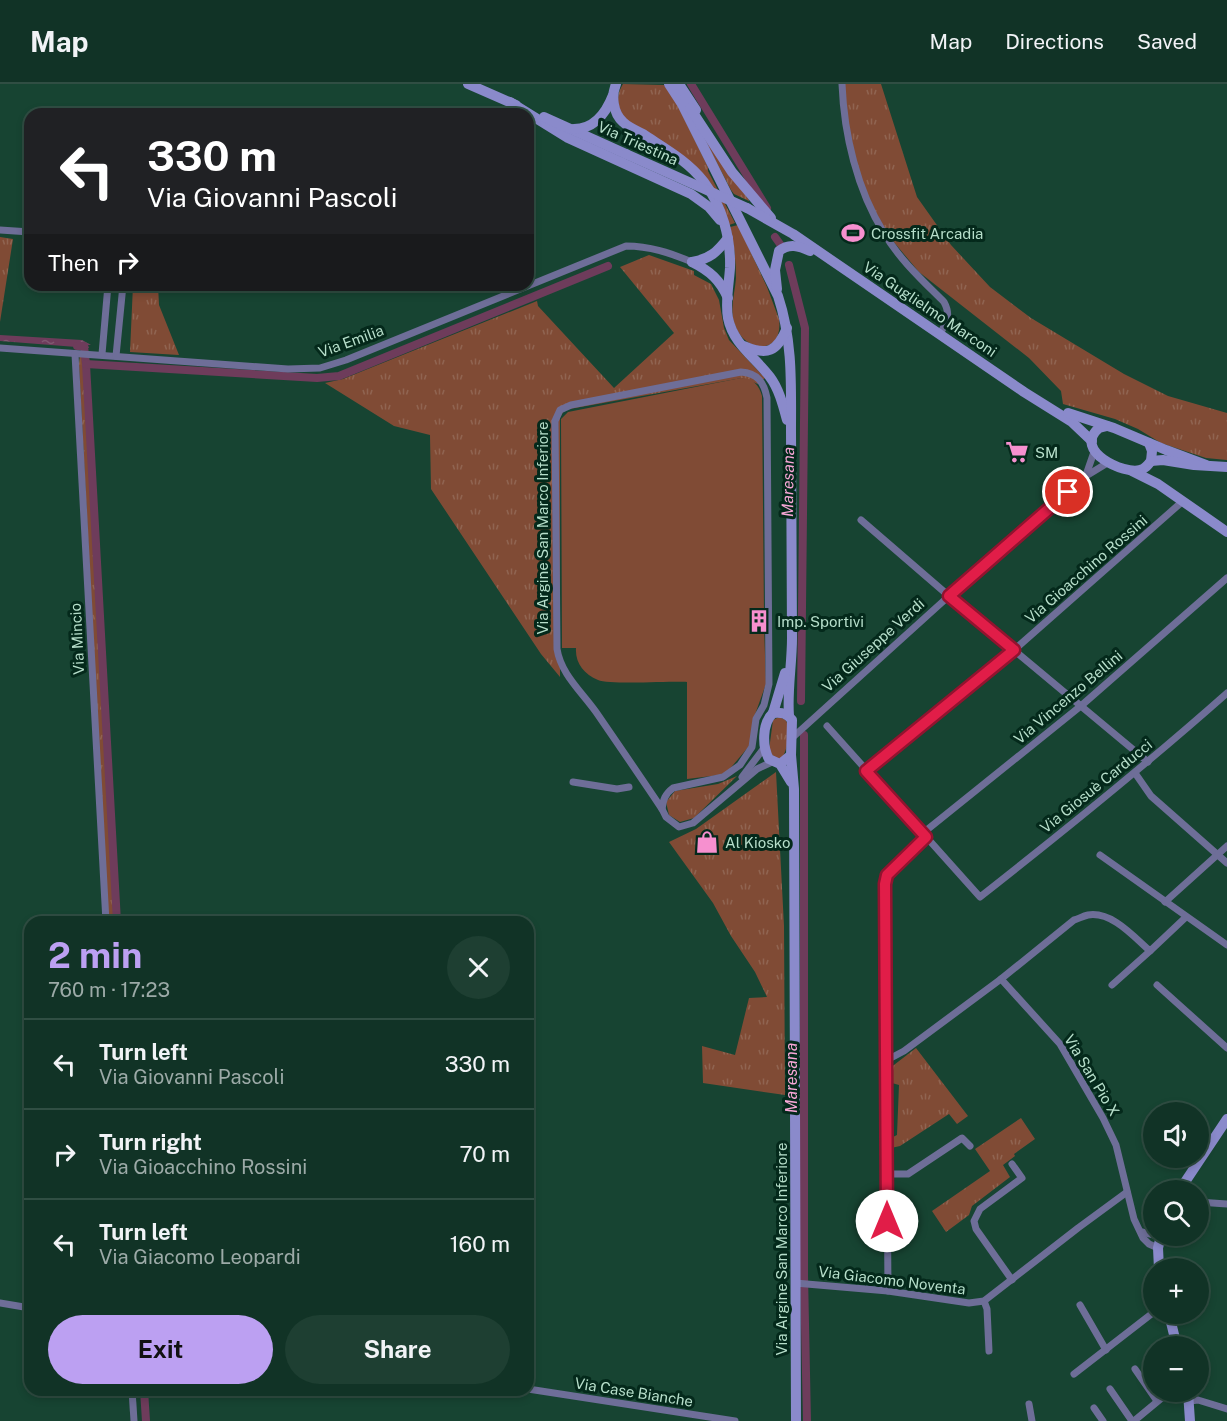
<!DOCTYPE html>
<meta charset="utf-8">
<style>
body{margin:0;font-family:"Public Sans",sans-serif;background:#1e3f32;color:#f1f3f6;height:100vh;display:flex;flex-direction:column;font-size:22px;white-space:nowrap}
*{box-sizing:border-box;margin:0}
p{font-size:20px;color:#9caaa7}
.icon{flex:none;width:33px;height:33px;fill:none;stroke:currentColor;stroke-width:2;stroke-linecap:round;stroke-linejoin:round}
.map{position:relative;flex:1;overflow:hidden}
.panel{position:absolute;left:24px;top:832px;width:510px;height:480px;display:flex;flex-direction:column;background:#113326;border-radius:18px;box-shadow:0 3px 9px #0003,0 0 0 2px #304e43}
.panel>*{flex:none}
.guide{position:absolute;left:24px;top:24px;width:510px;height:183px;border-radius:18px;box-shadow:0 3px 9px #0003,0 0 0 2px #304e43;background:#202124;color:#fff;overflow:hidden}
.tools{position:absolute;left:1143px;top:1018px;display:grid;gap:12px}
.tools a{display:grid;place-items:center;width:66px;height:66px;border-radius:50%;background:#113326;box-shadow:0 3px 9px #0003,0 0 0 2px #304e43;font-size:30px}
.pin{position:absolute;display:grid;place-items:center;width:51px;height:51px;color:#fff;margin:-26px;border:3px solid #fff;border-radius:50%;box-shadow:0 2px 6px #0007}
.me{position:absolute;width:66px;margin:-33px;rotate:0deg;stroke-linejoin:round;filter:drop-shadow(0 0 4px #0008)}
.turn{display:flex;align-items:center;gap:21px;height:126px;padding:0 24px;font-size:27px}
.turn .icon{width:78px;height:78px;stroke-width:2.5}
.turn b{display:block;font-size:42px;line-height:51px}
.then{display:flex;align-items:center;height:57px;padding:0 24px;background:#0003;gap:12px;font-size:22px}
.round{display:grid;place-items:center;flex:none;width:63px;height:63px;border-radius:32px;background:#1e3f32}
.overview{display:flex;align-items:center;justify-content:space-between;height:102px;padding:0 24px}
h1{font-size:36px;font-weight:700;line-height:45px;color:#bca0f2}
.cta{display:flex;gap:12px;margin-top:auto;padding:12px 24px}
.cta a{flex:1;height:69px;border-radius:36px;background:#bca0f2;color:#111;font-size:24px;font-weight:700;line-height:69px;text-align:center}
.cta a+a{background:#1e3f32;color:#f1f3f6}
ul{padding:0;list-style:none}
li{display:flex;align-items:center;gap:18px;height:90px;padding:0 24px;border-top:2px solid #304e43}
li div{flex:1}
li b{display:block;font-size:22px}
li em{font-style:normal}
header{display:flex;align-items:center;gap:36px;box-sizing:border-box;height:84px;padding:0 30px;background:#113326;border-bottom:2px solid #304e43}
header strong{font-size:28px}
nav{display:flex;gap:33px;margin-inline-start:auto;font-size:21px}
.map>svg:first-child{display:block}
</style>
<header>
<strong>Map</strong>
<nav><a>Map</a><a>Directions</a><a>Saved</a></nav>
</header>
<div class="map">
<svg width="1227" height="1337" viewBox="0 0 1227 1337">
<defs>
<pattern id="grass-tufts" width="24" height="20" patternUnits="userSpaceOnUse" patternTransform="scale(1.5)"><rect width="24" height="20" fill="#804b35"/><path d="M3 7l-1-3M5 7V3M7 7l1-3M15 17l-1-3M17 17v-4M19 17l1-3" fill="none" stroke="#906451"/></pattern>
<pattern id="water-ripples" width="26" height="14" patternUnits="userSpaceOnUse" patternTransform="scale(1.5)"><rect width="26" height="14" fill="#6e3c5b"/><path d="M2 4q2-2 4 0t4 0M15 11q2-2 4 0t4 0" fill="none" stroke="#805871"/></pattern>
</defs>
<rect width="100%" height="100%" fill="#174432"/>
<g fill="url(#grass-tufts)">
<path d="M623,0L664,1L676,18L708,83V87L735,139L729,141L723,122L713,103L624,36C618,22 615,13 623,0Z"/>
<polygon points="840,0 881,0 917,113 951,161 990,203 1031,234 1124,290 1168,312 1227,329 1227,376 1206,374 1161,359 1138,345 1115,335 1063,320 1061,307 1029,274 919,188 872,132 851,79"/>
<polygon points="704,54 749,116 749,117 734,110 731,106"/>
<path d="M738,141L767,203L779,235C784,271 745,270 735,241C729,226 735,209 736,194C736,177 734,160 730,143Z"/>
<polygon points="0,153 13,155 0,238"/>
<polygon points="649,171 694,187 694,191 711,200 719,216 724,244 729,256 765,294 758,300 742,294 564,326 560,334 560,593 541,570 431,405 430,351 394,342 325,299 343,295 537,217 538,222 614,304 674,249 620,183"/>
<polygon points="133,201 158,201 159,221 179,271 130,268"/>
<polygon points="80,270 83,270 114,838 108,838 79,281"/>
<path d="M779,633C783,635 786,635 787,639C791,648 787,667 782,674L775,675L769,666L773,636Z"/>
<polygon points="776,688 784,842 785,1011 703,999 702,962 735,971 749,914 767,913 755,888 731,852 713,819 669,758 696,745"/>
<polygon points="737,692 694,734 680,738 669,731 666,718 675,707 718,700"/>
<polygon points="916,964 968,1032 957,1040 949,1030 900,1062 891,1064 891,1054 897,1051 899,1001 892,999 890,984"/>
<polygon points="1021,1034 1035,1055 1014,1070 1015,1072 1003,1081 1010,1093 972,1122 969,1131 946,1148 932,1127 990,1087 975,1065"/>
</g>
<path fill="#804b35" d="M741,294C753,294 759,301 762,312L764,532H755V541L764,542L766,600L753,636L750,661L728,687L720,691L687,695V598C671,597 609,601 598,596C584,590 575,579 576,564H562L561,335L568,328Z"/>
<polygon fill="url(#water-ripples)" points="0,251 82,256 91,261 88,261 89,264 0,257"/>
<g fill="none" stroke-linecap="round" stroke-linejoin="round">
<g stroke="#6e3c5b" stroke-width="8">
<polyline points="691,0 767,124"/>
<polyline points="775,153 780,160"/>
<polyline points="789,181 805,244 801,617"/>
<polyline points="77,262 84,262 86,280 117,838"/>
<polyline points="86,280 317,294 339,292 608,182"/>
<polyline points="804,651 804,1191 807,1337"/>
<polyline points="144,1306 146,1337"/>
</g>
<g stroke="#6e6e98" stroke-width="7">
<path d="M842,0C844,50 857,106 884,149C899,175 923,197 944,218C951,231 947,237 940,250"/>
<polyline points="0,146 30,148"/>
<path d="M0,264L288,285L320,284L346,276L626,162C650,162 670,169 692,178"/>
<polyline points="75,270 106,838"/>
<polyline points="102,270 108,201"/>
<polyline points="116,272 123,201"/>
<path d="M741,288C757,289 764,298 767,314L769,600L764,621L756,635L752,663L740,681L723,693L673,704C665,710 663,716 662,725C640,692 618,660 596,628C581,607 561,590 557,565L555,337L560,326L571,321Z"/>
<polyline points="1086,391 1094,368"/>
<polyline points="861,436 949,512 1148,678"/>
<path d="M827,642L980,813C1064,747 1147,680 1227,609"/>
<polyline points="792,654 949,512 1086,392 1109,378"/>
<polyline points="866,687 1014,566 1183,417"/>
<polyline points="1135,689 1151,712 1227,779"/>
<polyline points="742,693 764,664"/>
<polyline points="573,698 617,705 629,703"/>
<polyline points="662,725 666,733 679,743 693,739 757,685 772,678"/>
<polyline points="923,749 1082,621 1227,494"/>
<polyline points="1100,771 1227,861"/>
<polyline points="1165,818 1227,762"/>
<path d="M1001,895L1074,836C1078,835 1083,832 1088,831C1112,827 1134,853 1150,867L1186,833"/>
<polyline points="1112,901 1150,867"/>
<polyline points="1157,901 1227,964"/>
<polyline points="887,976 904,967 1001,895 1060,960 1103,1034 1116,1061 1134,1135 1143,1154 1149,1160 1158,1164"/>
<polyline points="887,1090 908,1090 962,1054 970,1062"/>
<polyline points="1198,1118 1227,1120"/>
<polyline points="1142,1148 1154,1151"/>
<polyline points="1012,1196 976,1145 974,1137 980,1125 1022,1094 1012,1080"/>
<polyline points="795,1199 888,1207 969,1219 984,1217 1078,1144 1127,1108"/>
<polyline points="888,1207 885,800 887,791 926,753"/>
<polyline points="984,1217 987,1225 989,1267"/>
<polyline points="0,1219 30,1224"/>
<polyline points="1080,1221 1106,1266"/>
<polyline points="1135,1285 1157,1317"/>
<polyline points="1074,1290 1154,1228"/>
<polyline points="528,1305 735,1337"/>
<polyline points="1110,1305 1132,1337"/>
<polyline points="132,1306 134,1337"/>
<polyline points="1190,1317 1198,1316 1227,1325"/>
<polyline points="1029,1320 1032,1337"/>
<polyline points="1094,1324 1103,1337"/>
<polyline points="1134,1337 1169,1308"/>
</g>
<g stroke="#8a8acb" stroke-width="10">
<polyline points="468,0 516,21"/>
<path d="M616,0C611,12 613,29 623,38C628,43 637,47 643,50C664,64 688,77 704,98C722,122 731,154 730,184C729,200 725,218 728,234C733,260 756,274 770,293C779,305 783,321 787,336"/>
<path d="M669,0L682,20L778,212C793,257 791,302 791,348C791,417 792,486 792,554C792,580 787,606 789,632"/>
<polyline points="679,0 696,26"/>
<polyline points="510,18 568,54 691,110 709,123 720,136"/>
<polyline points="690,24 732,88 771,134"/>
<polyline points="544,33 626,70"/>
<path d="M574,45C595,45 606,29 613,11"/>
<polyline points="747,124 793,150 1024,308 1072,338 1092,357"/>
<path d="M692,178C710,187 720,196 728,214"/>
<path d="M692,178C710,175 717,168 728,154"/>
<path d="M777,205L775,186L779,167C789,159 799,162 810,167"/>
<path d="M744,262C767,272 777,268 787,244"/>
<polyline points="1068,329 1114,344 1166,366 1206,381"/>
<path d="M1107,342L1099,344C1072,367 1125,391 1140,386C1145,385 1148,381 1151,377L1152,367L1149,359"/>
<polyline points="1151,377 1163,376 1194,381 1227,383"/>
<polyline points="1132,387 1158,400 1227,448"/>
<polyline points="773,629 785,589"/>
<polyline points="791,671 794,705 796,1337"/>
<path d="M780,680L791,671L792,636C787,629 781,628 773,629C762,639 762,663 769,675L780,680L791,698"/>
<polyline points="1179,1107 1227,1035"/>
<polyline points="1159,1185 1158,1164 1161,1152"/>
<polyline points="1169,1230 1177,1263"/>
<polyline points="1188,1308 1190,1337"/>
</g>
<polyline stroke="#8a8acb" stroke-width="10" points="626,70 747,124"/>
</g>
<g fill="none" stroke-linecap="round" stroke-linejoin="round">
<g stroke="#92132f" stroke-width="15">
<polyline id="route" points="887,1137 885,800 887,791 926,753 866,687 1014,566 949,512 1068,408"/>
</g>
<use href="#route" stroke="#e11d48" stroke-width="10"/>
</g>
<defs>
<g id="stadium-bare" transform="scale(1.8)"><path d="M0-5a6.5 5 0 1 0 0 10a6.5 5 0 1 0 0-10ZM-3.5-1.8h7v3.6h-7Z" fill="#f690cf" stroke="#04291b" stroke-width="2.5" paint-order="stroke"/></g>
<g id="supermarket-bare" transform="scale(1.8)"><path d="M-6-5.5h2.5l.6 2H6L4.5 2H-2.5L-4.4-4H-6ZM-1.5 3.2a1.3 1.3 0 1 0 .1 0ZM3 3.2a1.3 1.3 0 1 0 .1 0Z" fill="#f690cf" stroke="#04291b" stroke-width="2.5" paint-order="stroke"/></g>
<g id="building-bare" transform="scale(1.8)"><path d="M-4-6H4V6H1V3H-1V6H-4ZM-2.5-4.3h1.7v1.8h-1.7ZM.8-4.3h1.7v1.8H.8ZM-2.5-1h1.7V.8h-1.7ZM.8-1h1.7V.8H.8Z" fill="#f690cf" stroke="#04291b" stroke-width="2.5" paint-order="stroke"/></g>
<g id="shop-bare" transform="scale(1.8)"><path d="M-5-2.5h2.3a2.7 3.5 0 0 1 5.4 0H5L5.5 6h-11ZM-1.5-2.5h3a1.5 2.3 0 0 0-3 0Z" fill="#f690cf" stroke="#04291b" stroke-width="2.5" paint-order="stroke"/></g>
</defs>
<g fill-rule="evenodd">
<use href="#stadium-bare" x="853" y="149"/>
<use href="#supermarket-bare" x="1017" y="368"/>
<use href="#building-bare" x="759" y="537"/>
<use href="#shop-bare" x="707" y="758"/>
</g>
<g text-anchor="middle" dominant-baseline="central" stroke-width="6" stroke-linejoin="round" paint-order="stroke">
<g font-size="15" fill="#b6deca" stroke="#04291b">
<text transform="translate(638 59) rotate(24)">Via Triestina</text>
<text transform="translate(930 225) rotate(34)">Via Guglielmo Marconi</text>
<text transform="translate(351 257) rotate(-20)">Via Emilia</text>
<text transform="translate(542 444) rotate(-90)">Via Argine San Marco Inferiore</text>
<text transform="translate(1086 485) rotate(-41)">Via Gioacchino Rossini</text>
<text transform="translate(77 555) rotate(-93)">Via Mincio</text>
<text transform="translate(873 561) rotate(-42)">Via Giuseppe Verdi</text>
<text transform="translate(1068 613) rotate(-40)">Via Vincenzo Bellini</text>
<text transform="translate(1096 702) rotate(-39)">Via Giosuè Carducci</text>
<text transform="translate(1092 991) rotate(59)">Via San Pio X</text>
<text transform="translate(781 1165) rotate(-90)">Via Argine San Marco Inferiore</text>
<text transform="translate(892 1196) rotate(7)">Via Giacomo Noventa</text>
<text transform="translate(634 1308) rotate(9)">Via Case Bianche</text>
</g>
<g font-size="15" fill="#b6deca" stroke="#04291b" text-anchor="start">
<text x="871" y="149">Crossfit Arcadia</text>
<text x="1035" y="368">SM</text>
<text x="777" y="537">Imp. Sportivi</text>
<text x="725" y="758">Al Kiosko</text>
</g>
<g font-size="16" font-style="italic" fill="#f8a7d7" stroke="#04291b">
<text transform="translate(788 398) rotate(-89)">Maresana</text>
<text transform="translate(791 994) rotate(-90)">Maresana</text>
</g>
</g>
</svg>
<div class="tools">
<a><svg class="icon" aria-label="sound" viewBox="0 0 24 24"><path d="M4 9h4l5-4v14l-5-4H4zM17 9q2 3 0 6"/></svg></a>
<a><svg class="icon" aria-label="search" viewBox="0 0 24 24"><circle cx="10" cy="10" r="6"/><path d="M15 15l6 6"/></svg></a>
<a>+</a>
<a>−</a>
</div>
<div class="pin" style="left:1068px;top:408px;background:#d93025"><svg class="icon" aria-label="arrive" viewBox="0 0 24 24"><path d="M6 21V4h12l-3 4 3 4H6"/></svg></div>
<svg class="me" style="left:887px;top:1137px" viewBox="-20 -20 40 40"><circle r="19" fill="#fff"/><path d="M0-13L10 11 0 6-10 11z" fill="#e11d48"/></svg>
<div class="guide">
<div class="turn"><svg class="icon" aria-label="left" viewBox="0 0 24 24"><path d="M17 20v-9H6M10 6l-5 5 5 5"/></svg><div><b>330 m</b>Via Giovanni Pascoli</div></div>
<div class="then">Then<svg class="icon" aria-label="right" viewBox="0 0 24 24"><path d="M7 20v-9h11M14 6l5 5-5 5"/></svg></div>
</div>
<section class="panel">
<div class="overview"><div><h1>2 min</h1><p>760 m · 17:23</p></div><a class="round"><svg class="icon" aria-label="close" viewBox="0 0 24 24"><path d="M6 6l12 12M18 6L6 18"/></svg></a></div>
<ul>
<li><svg class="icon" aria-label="left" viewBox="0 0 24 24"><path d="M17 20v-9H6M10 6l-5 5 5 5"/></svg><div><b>Turn left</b><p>Via Giovanni Pascoli</p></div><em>330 m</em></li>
<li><svg class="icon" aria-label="right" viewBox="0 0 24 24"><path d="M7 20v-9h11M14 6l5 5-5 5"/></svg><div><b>Turn right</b><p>Via Gioacchino Rossini</p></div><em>70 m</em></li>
<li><svg class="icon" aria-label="left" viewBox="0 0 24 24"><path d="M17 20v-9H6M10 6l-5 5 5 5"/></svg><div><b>Turn left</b><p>Via Giacomo Leopardi</p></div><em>160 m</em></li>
</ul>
<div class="cta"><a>Exit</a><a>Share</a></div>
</section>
</div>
